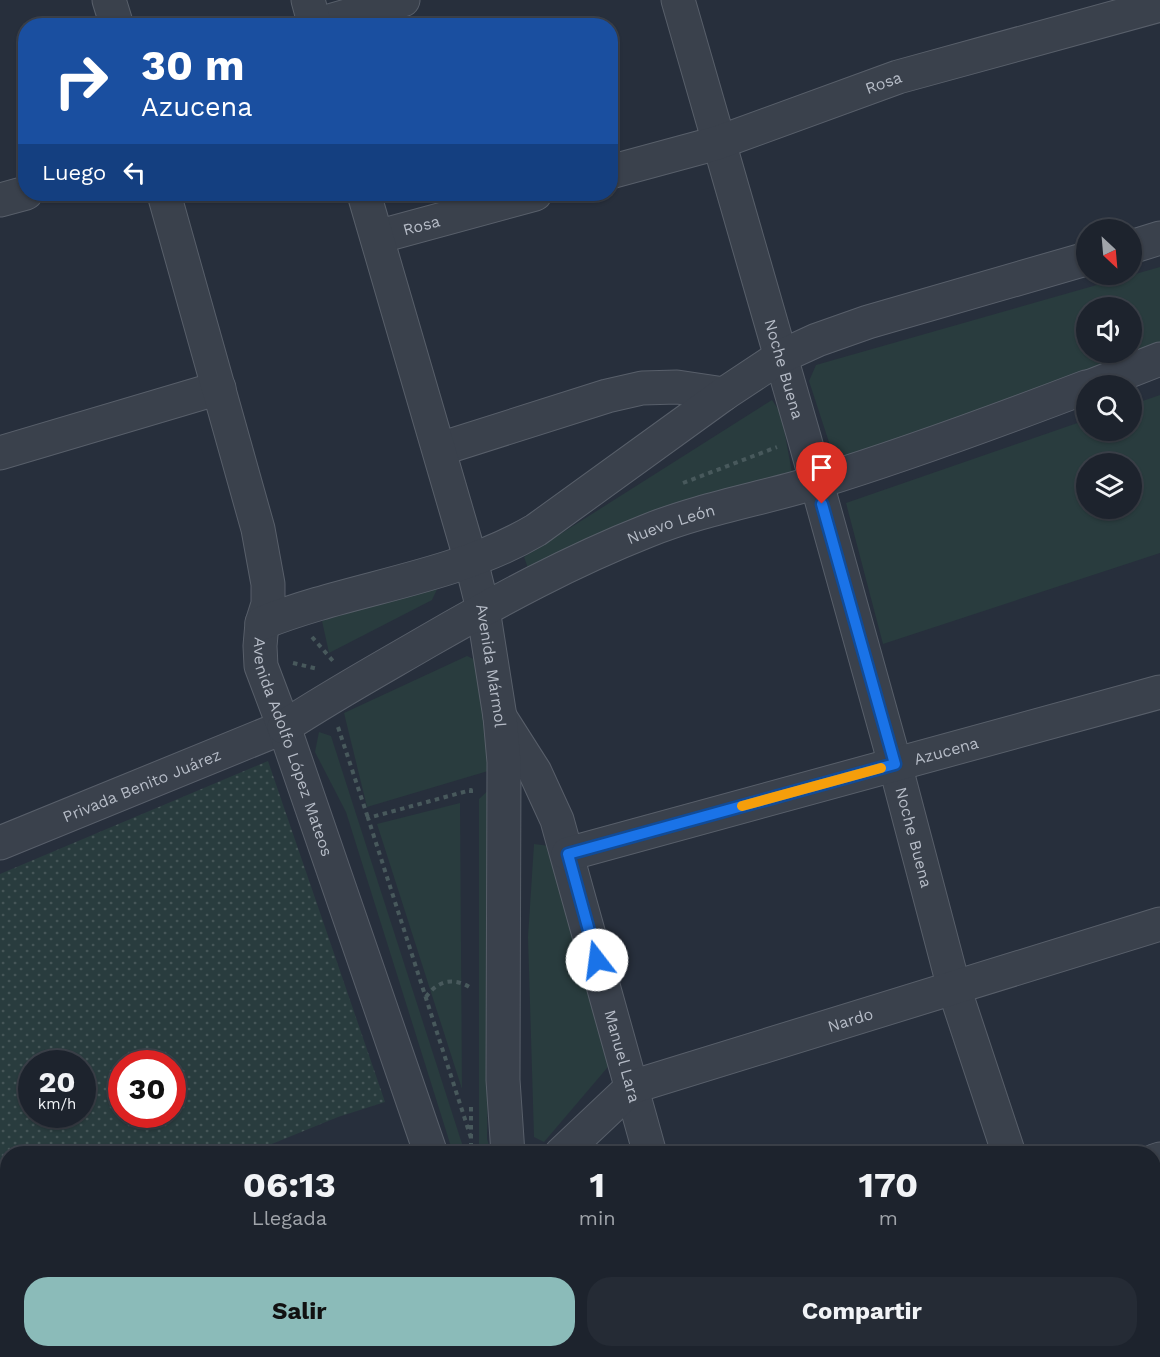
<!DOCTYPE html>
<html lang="es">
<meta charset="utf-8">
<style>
body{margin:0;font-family:"Work Sans",sans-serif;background:#252b35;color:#f1f3f6;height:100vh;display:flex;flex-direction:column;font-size:22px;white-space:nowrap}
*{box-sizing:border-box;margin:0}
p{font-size:20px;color:#a0a4aa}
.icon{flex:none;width:33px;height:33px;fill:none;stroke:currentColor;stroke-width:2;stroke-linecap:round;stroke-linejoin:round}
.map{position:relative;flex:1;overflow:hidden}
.drawer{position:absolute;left:0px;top:1146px;width:1161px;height:212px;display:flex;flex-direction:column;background:#1d232d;border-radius:24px 24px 0 0;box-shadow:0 2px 4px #0004,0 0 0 2px #3b4049}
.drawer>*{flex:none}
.top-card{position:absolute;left:18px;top:18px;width:600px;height:183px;border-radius:24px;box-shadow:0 2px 4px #0004,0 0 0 2px #3b4049;background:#1a4fa0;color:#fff;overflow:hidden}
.needle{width:39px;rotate:154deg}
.controls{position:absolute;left:1076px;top:219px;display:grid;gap:12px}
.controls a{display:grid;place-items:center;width:66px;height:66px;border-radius:50%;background:#1d232d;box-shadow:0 2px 4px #0004,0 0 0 2px #3b4049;font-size:30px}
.speed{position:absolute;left:18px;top:1050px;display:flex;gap:12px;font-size:30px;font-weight:700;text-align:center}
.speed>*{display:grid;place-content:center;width:78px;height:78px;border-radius:50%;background:#1d232d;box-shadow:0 2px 4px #0004,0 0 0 2px #3b4049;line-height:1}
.speed small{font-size:15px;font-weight:400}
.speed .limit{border:9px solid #d22;background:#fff;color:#111}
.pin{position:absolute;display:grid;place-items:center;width:51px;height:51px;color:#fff;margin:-62px -26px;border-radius:50% 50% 50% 0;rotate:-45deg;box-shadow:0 0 6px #0007}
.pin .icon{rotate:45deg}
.me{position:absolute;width:66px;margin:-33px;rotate:345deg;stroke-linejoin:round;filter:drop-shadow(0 0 4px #0008)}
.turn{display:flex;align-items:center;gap:21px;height:126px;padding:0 24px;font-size:27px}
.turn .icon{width:78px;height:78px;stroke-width:2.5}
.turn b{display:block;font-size:42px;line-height:51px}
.then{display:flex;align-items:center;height:57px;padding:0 24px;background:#0003;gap:12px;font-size:22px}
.eta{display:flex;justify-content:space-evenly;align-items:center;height:102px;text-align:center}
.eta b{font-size:36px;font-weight:700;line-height:42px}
.button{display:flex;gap:12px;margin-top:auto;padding:12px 24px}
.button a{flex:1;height:69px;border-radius:24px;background:#8bbbb9;color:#111;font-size:24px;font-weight:700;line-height:69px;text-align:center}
.button a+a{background:#252b35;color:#f1f3f6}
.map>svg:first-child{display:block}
</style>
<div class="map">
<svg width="1160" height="1357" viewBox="0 0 1160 1357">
<defs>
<pattern id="grass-dots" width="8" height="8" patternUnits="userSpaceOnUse" patternTransform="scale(1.5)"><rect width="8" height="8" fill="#293c3e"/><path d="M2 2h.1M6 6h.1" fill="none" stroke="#465658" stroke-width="1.8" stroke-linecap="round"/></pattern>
</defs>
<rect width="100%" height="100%" fill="#272f3c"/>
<path fill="url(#grass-dots)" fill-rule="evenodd" d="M268,761L385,1102L338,1117L250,1153L8,1154L7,1207L0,1180V874ZM32,1064H82V1114H32ZM122,1064H172V1114H122Z"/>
<g fill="#293c3e" fill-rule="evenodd">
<path d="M1160,267V353L838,470L809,381L816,365ZM1086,308H1131V352H1086Z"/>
<path d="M1160,395V553L883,644L846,503L1086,420V430H1131V405ZM1086,464H1131V508H1086Z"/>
<polygon points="772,400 781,413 793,478 530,574 524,557"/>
<polygon points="439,585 432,600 329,653 322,621"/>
<polygon points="467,656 482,663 488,771 367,807 344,713"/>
<polygon points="319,732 331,736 465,1153 453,1153 346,812 315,752"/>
<polygon points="492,787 487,1139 492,1154 482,1153 479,1147 479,799"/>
<polygon points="460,803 462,1089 377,824"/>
<polygon points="534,844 550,846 613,1061 544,1142 534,1137 528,937"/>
</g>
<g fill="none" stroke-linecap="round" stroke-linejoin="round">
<g stroke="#585f6a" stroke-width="35">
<g id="minor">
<path id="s1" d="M678,0L804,437L895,764L954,988L1009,1154"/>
<polyline points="315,25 403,0"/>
<path id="s2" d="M610,172L717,143L898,77L1160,5"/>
<polyline points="0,200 26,193"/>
<path id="s3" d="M377,237L535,194"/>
<polyline points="440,449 607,396 642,388 677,387 724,394"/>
<polyline points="0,453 219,388"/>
<path id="s4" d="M500,717L535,772L557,820L650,1154"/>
<path id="s5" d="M0,843L284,727"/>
<path id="s6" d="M568,854L1160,692"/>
<path id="s7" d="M561,1154L632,1087L1160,924"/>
<polyline points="1154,1161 1160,1159"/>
<polyline points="0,1290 8,1316"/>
<polyline points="17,1350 20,1357"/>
<polyline points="705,1350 707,1357"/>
<polyline points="1063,1350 1064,1357"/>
</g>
</g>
<g stroke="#585f6a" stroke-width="35">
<g id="tertiary">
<polyline points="109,0 117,26"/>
<polyline points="308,0 315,26"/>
<path id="s8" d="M164,194L258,529L268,584V604L262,623L260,646L261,666L284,727L431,1154"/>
<path id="s9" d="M364,194L471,561L483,609L500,717L504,762L503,1080L508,1154"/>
<polyline points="1131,247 1160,238"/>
<polyline points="1091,386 1160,359"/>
<path d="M262,623C352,587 453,579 536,530L724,394L780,357L817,340L868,322L1086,259"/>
<path id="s10" d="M284,727C331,696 380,669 428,641C499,600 571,561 647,531C701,509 761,499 817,482C908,454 997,421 1086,387"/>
<polyline points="498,1350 500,1357"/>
<polyline points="571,1350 574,1357"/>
<polyline points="538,1357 544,1350"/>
</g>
</g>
<g stroke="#48595c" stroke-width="4" stroke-dasharray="4.5 4.5" stroke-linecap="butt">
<polyline points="683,483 777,447"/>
<polyline points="312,637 333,661"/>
<polyline points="293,663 318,669"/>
<polyline points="338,727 368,818"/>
<polyline points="471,793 471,790 368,818 471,1138"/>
<path d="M426,997C438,980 454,977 471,988"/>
<polyline points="471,1107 471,1147 473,1154"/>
</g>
<use href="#minor" stroke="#3a414c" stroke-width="33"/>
<use href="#tertiary" stroke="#3a414c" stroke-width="33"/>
</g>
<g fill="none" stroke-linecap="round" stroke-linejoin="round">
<g stroke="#114b97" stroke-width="15">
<polyline id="route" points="597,960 568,854 895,764 822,504"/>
</g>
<use href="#route" stroke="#1a73e8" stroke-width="10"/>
<polyline stroke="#f59e0b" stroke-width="10" points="742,806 881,768"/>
</g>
<g text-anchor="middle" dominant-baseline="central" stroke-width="6" stroke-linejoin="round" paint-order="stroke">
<g font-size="16" fill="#b6bcc7" stroke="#1f2631">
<text stroke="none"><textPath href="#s2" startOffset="288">Rosa</textPath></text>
<text stroke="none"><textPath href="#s3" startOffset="46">Rosa</textPath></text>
<text stroke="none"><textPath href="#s1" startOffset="384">Noche Buena</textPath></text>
<text stroke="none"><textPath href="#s10" startOffset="438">Nuevo León</textPath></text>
<text stroke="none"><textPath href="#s9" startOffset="489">Avenida Mármol</textPath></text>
<text stroke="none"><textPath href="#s8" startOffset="573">Avenida Adolfo López Mateos</textPath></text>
<text stroke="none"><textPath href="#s6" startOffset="392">Azucena</textPath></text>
<text stroke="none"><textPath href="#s5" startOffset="153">Privada Benito Juárez</textPath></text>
<text stroke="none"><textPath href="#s1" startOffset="870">Noche Buena</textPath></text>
<text stroke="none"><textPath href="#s7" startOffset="326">Nardo</textPath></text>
<text stroke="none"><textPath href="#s4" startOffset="363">Manuel Lara</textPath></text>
</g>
</g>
</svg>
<div class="controls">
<a><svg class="needle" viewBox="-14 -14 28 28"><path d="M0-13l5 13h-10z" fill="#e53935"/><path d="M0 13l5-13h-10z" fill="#a0a4aa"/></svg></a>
<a><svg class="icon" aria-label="sound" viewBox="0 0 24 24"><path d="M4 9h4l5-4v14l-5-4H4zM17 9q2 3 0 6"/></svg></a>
<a><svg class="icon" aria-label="search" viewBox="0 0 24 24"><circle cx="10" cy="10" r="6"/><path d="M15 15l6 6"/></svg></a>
<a><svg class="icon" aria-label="layers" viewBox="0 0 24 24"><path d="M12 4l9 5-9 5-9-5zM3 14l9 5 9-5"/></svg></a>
</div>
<div class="speed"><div>20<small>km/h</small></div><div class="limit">30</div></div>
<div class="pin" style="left:822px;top:504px;background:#d93025"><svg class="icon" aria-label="arrive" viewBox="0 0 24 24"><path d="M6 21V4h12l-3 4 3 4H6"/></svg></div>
<svg class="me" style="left:597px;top:960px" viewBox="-20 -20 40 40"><circle r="19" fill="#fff"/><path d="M0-13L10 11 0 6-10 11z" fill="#1a73e8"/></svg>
<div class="top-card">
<div class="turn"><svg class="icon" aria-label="right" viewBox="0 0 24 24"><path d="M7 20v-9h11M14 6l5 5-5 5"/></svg><div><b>30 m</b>Azucena</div></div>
<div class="then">Luego<svg class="icon" aria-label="left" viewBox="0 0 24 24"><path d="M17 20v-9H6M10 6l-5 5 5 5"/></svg></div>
</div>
<section class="drawer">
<div class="eta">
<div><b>06:13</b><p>Llegada</p></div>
<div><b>1</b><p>min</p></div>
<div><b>170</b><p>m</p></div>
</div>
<div class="button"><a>Salir</a><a>Compartir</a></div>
</section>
</div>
